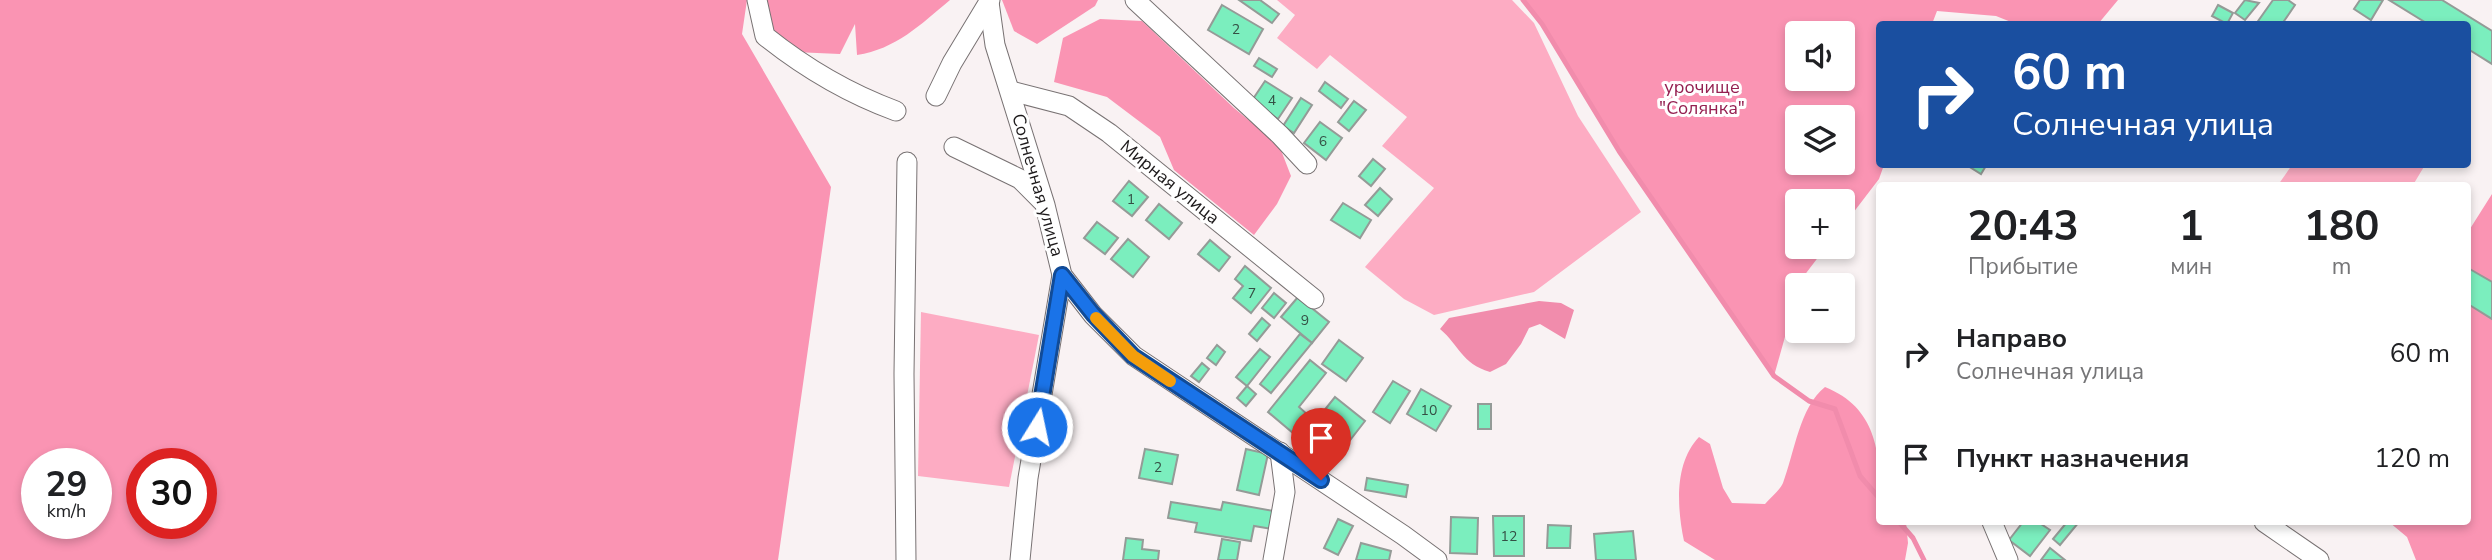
<!DOCTYPE html>
<html lang="ru">
<meta charset="utf-8">
<style>
body{margin:0;font-family:"Nunito Sans",sans-serif;background:#f6f6f6;color:#202124;height:100vh;display:flex;flex-direction:column;font-size:26px;white-space:nowrap}
*{box-sizing:border-box;margin:0}
p{font-size:23px;color:#757577}
.icon{flex:none;width:38px;height:38px;fill:none;stroke:currentColor;stroke-width:2;stroke-linecap:round;stroke-linejoin:round}
.map{position:relative;flex:1;overflow:hidden}
.side{position:absolute;left:1876px;top:182px;width:595px;height:343px;display:flex;flex-direction:column;background:#fff;border-radius:7px;box-shadow:0 4px 10px #0003}
.side>*{flex:none}
.hud{position:absolute;left:1876px;top:21px;width:595px;height:147px;border-radius:7px;box-shadow:0 4px 10px #0003;background:#1a4fa0;color:#fff;overflow:hidden}
.tools{position:absolute;left:1785px;top:21px;display:grid;gap:14px}
.tools a{display:grid;place-items:center;width:70px;height:70px;border-radius:7px;background:#fff;box-shadow:0 4px 10px #0003;font-size:35px}
.speed{position:absolute;left:21px;top:448px;display:flex;gap:14px;font-size:35px;font-weight:700;text-align:center}
.speed>*{display:grid;place-content:center;width:91px;height:91px;border-radius:50%;background:#fff;box-shadow:0 4px 10px #0003;line-height:1}
.speed small{font-size:18px;font-weight:400}
.speed .limit{border:10px solid #d22;background:#fff;color:#111}
.pin{position:absolute;display:grid;place-items:center;width:60px;height:60px;color:#fff;margin:-72px -30px;border-radius:50% 50% 50% 0;rotate:-45deg;box-shadow:0 0 7px #0007}
.pin .icon{rotate:45deg}
.me{position:absolute;width:77px;margin:-38px;rotate:10deg;stroke-linejoin:round;filter:drop-shadow(0 0 5px #0008)}
.turn{display:flex;align-items:center;gap:24px;height:147px;padding:0 21px;font-size:32px}
.turn .icon{width:91px;height:91px;stroke-width:2.5}
.turn b{display:block;font-size:49px;line-height:60px}
.eta{display:flex;justify-content:space-evenly;align-items:center;height:119px;text-align:center}
.eta b{font-size:42px;font-weight:700;line-height:49px}
ul{padding:0;list-style:none}
li{display:flex;align-items:center;gap:21px;height:105px;padding:0 21px}
li div{flex:1}
li b{display:block;font-size:26px}
li em{font-style:normal}
.map>svg:first-child{display:block}
</style>
<div class="map">
<svg width="2492" height="560" viewBox="0 0 2492 560">
<rect width="100%" height="100%" fill="#f9f2f3"/>
<g fill="#fdacc3">
<polygon points="1277,0 1512,0 1534,23 1578,116 1641,212 1534,292 1434,315 1404,299 1365,267 1434,188 1382,146 1407,117 1330,55 1317,69 1277,38 1295,15"/>
<polygon points="2292,165 2292,164 2425,165 2413,185 2278,185"/>
<polygon points="921,312 1039,335 1009,487 918,476"/>
</g>
<g fill="#fa94b3" fill-rule="evenodd">
<path d="M0,0H747L742,34L831,187L778,560H0ZM37,464H96V523H37ZM142,464H201V523H142Z"/>
<path d="M758,0H950C920,25 896,49 857,55L855,24L840,54L794,52L776,43Z"/>
<polygon points="1098,0 1095,6 1037,44 1014,31 1002,0"/>
<path d="M1523,0H2118L2098,24H2016L1996,16L1937,11L1932,24H1880V164L1884,165L1879,179L1843,226V201H1797V247H1826L1797,285V294L1774,376L1619,151L1542,24ZM1843,33V79H1797V33ZM1843,117V163H1797V117Z"/>
<polygon points="1100,19 1142,21 1234,108 1279,145 1291,176 1277,204 1254,235 1174,170 1160,137 1107,97 1054,82 1063,38"/>
<polygon points="2492,194 2492,560 2416,560 2407,537 2389,522 2468,522 2468,232"/>
<path d="M1825,387C1885,411 1880,468 1880,522H1906L1908,543L1905,560H1715L1684,541C1677,508 1674,463 1699,437L1710,444L1723,488L1732,503L1765,504C1771,497 1780,490 1783,483C1794,454 1800,406 1825,387Z"/>
</g>
<path fill="#f18cac" d="M1539,301L1561,303L1574,310L1565,339L1540,324L1529,328L1521,344L1506,364L1490,372C1461,363 1460,346 1440,329L1449,318Z"/>
<g fill="none" stroke-linecap="round" stroke-linejoin="round">
<g stroke="#f18cac" stroke-width="5">
<polyline points="1523,0 1542,24 1619,151 1774,376 1809,401 1835,409 1860,476 1880,499"/>
<polyline points="1899,522 1913,538 1924,560"/>
</g>
</g>
<g fill="#7beebe" stroke="#949b97" stroke-width="2">
<polygon points="1239,0 1260,0 1279,14 1272,23"/>
<polygon points="2245,0 2259,3 2245,20 2235,13"/>
<polygon points="2273,0 2288,0 2295,5 2282,24 2256,24"/>
<polygon points="2360,0 2383,0 2371,20 2354,9"/>
<polygon points="2389,0 2442,0 2492,31 2492,64 2468,49 2468,24 2428,24"/>
<polygon points="1222,5 1263,29 1249,54 1208,30"/>
<polygon points="2218,5 2233,13 2227,24 2212,16"/>
<polygon points="1259,58 1277,69 1272,77 1254,66"/>
<polygon points="1265,81 1292,98 1278,119 1251,102"/>
<polygon points="1325,82 1348,99 1341,108 1319,91"/>
<polygon points="1301,98 1312,105 1294,133 1283,126"/>
<polygon points="1354,101 1366,110 1349,131 1338,122"/>
<polygon points="1320,122 1342,138 1326,160 1304,143"/>
<polygon points="1373,159 1385,169 1371,186 1359,176"/>
<polygon points="1965,164 1987,164 1981,174"/>
<polygon points="1129,181 1148,197 1132,216 1113,201"/>
<polygon points="1380,188 1392,199 1378,216 1365,205"/>
<polygon points="1343,203 1371,220 1360,238 1331,220"/>
<polygon points="1159,204 1182,223 1169,239 1146,220"/>
<polygon points="1097,222 1118,238 1105,254 1084,238"/>
<polygon points="1128,239 1149,257 1133,277 1111,259"/>
<polygon points="1210,240 1230,257 1219,271 1198,254"/>
<polygon points="1245,266 1271,288 1251,313 1233,298 1243,286 1235,279"/>
<polygon points="2468,268 2492,282 2492,319 2468,304"/>
<polygon points="1274,293 1286,303 1274,318 1262,308"/>
<polygon points="1298,297 1329,322 1312,343 1281,317"/>
<polygon points="1262,318 1270,325 1257,341 1249,334"/>
<polygon points="1300,334 1312,343 1271,393 1260,384"/>
<polygon points="1339,340 1363,358 1346,381 1322,364"/>
<polygon points="1217,345 1225,352 1216,365 1207,358"/>
<polygon points="1260,349 1270,357 1247,386 1236,377"/>
<polygon points="1310,360 1326,373 1299,407 1308,415 1293,433 1268,412"/>
<polygon points="1202,363 1209,369 1199,382 1191,376"/>
<polygon points="1393,381 1410,391 1390,423 1373,412"/>
<polygon points="1247,386 1256,394 1246,406 1237,398"/>
<polygon points="1421,389 1451,406 1436,431 1407,414"/>
<polygon points="1335,397 1365,421 1340,453 1310,428"/>
<rect x="1478" y="404" width="13" height="25"/>
<polygon points="1145,449 1178,455 1172,484 1139,478"/>
<polygon points="1246,449 1268,454 1259,495 1237,490"/>
<polygon points="1367,478 1408,485 1406,497 1365,490"/>
<polygon points="1171,502 1221,510 1223,502 1274,511 1272,529 1254,526 1251,541 1195,532 1197,523 1168,518"/>
<polygon points="1493,516 1524,516 1524,556 1494,556"/>
<polygon points="1451,517 1478,518 1477,554 1450,553"/>
<polygon points="1338,519 1353,526 1338,555 1324,548"/>
<polygon points="2023,522 2038,522 2050,530 2030,556 2009,540"/>
<polygon points="2067,522 2079,522 2060,545 2053,539"/>
<polygon points="1548,525 1571,526 1570,548 1547,548"/>
<polygon points="1633,531 1636,560 1596,560 1594,534"/>
<polygon points="1126,538 1143,540 1142,549 1159,551 1158,560 1123,560"/>
<polygon points="1222,539 1240,542 1237,560 1218,560"/>
<polygon points="1361,543 1391,551 1389,560 1356,560"/>
<polygon points="2050,548 2065,560 2041,560"/>
</g>
<g fill="none" stroke-linecap="round" stroke-linejoin="round">
<g stroke="#787273" stroke-width="21">
<g id="street">
<path d="M757,0L765,36C805,68 847,93 896,111"/>
<polyline points="1135,0 1280,135 1307,164"/>
<polyline points="989,2 995,45 1045,205 1062,275 1093,315 1134,356 1403,535 1437,560"/>
<polyline points="1011,91 1069,106 1109,133 1314,299"/>
<polyline points="936,96 952,63 990,0"/>
<polyline points="954,147 1020,179 1042,201"/>
<polyline points="1992,522 2008,560"/>
<polyline points="2264,522 2319,560"/>
<polyline points="906,560 904,374 907,162"/>
<polyline points="1020,560 1028,478 1062,275"/>
<polyline points="1273,560 1285,492 1280,452"/>
</g>
</g>
<use href="#street" stroke="#fff" stroke-width="19"/>
</g>
<g fill="none" stroke-linecap="round" stroke-linejoin="round">
<g stroke="#114b97" stroke-width="18">
<polyline id="route" points="1037,427 1062,275 1093,314 1133,356 1321,480"/>
</g>
<use href="#route" stroke="#1a73e8" stroke-width="12"/>
<polyline stroke="#f59e0b" stroke-width="12" points="1096,318 1133,356 1170,381"/>
</g>
<g text-anchor="middle" dominant-baseline="central" stroke-width="6" stroke-linejoin="round" paint-order="stroke">
<g font-size="14" fill="#344f44">
<text x="1236" y="29">2</text>
<text x="1272" y="100">4</text>
<text x="1323" y="141">6</text>
<text x="1131" y="199">1</text>
<text x="1252" y="293">7</text>
<text x="1305" y="320">9</text>
<text x="1429" y="410">10</text>
<text x="1158" y="467">2</text>
<text x="1509" y="536">12</text>
</g>
<g font-size="18" fill="#941f50" stroke="#fff">
<text x="1702" y="87">урочище<tspan x="1702" dy="21">"Солянка"</tspan></text>
</g>
<g font-size="18" fill="#1d1a1b" stroke="#fff">
<text transform="translate(1170 182) rotate(39)">Мирная улица</text>
<text transform="translate(1038 185) rotate(74)">Солнечная улица</text>
</g>
</g>
</svg>
<div class="tools">
<a><svg class="icon" aria-label="sound" viewBox="0 0 24 24"><path d="M4 9h4l5-4v14l-5-4H4zM17 9q2 3 0 6"/></svg></a>
<a><svg class="icon" aria-label="layers" viewBox="0 0 24 24"><path d="M12 4l9 5-9 5-9-5zM3 14l9 5 9-5"/></svg></a>
<a>+</a>
<a>−</a>
</div>
<div class="speed"><div>29<small>km/h</small></div><div class="limit">30</div></div>
<div class="pin" style="left:1321px;top:480px;background:#d93025"><svg class="icon" aria-label="arrive" viewBox="0 0 24 24"><path d="M6 21V4h12l-3 4 3 4H6"/></svg></div>
<svg class="me" style="left:1037px;top:427px" viewBox="-20 -20 40 40"><circle r="17" fill="#1a73e8" stroke="#fff" stroke-width="3"/><path d="M0-11L8 9 0 5-8 9z" fill="#fff"/></svg>
<div class="hud">
<div class="turn"><svg class="icon" aria-label="right" viewBox="0 0 24 24"><path d="M7 20v-9h11M14 6l5 5-5 5"/></svg><div><b>60 m</b>Солнечная улица</div></div>
</div>
<section class="side">
<div class="eta">
<div><b>20:43</b><p>Прибытие</p></div>
<div><b>1</b><p>мин</p></div>
<div><b>180</b><p>m</p></div>
</div>
<ul>
<li><svg class="icon" aria-label="right" viewBox="0 0 24 24"><path d="M7 20v-9h11M14 6l5 5-5 5"/></svg><div><b>Направо</b><p>Солнечная улица</p></div><em>60 m</em></li>
<li><svg class="icon" aria-label="arrive" viewBox="0 0 24 24"><path d="M6 21V4h12l-3 4 3 4H6"/></svg><div><b>Пункт назначения</b></div><em>120 m</em></li>
</ul>
</section>
</div>
